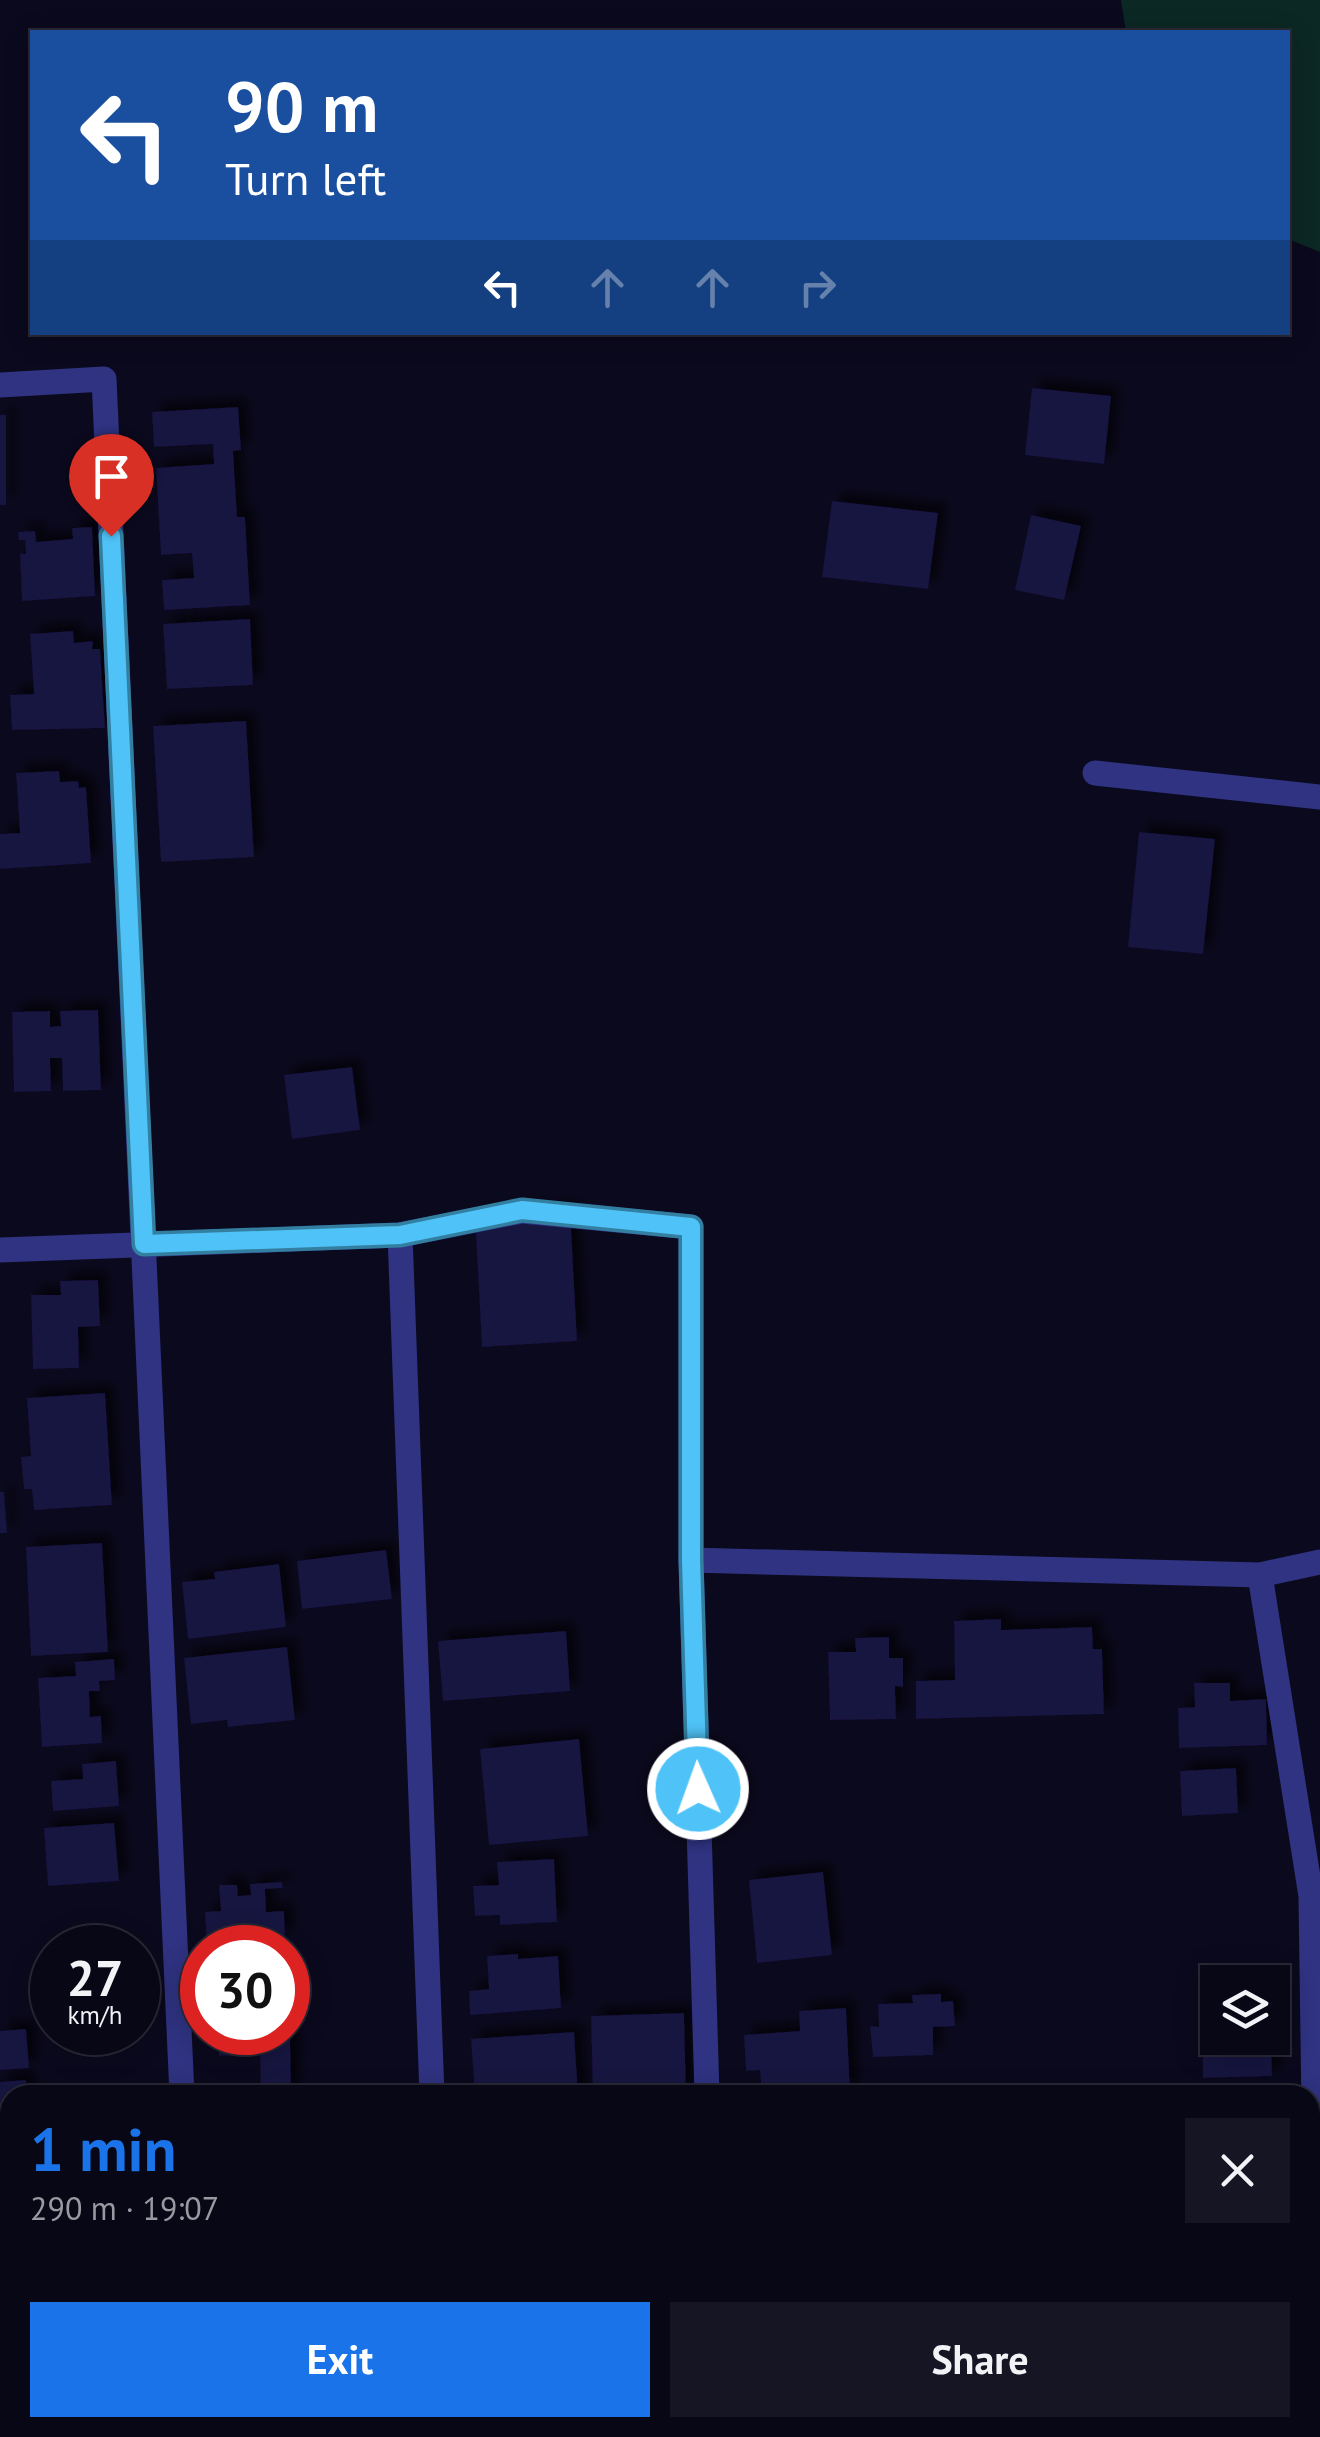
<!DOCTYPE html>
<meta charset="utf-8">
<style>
body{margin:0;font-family:"PT Sans",sans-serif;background:#161523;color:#f1f3f6;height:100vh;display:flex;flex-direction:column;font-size:38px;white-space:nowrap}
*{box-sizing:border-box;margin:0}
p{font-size:32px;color:#9899a1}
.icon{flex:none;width:55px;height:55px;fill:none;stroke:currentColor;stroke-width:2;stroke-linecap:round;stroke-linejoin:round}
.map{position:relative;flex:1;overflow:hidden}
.side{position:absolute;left:0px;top:2085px;width:1320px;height:352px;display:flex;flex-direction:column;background:#080716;border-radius:30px 30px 0 0;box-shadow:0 5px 25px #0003,0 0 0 2px #292835}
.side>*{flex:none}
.top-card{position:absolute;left:30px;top:30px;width:1260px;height:305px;border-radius:0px;box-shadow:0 5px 25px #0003,0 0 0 2px #292835;background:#1a4fa0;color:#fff;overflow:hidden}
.controls{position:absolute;left:1200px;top:1965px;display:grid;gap:20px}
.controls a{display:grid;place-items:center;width:90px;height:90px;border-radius:0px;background:#080716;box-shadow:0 5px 25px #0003,0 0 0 2px #292835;font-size:50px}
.speed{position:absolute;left:30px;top:1925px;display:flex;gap:20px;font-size:50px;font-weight:700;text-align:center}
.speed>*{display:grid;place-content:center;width:130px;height:130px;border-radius:50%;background:#080716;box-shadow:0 5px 25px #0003,0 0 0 2px #292835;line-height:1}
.speed small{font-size:25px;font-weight:400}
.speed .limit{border:15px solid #d22;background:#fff;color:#111}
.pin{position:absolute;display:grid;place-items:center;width:85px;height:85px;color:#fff;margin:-102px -42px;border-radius:50% 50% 50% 0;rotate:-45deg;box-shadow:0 0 10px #0007}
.pin .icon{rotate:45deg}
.me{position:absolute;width:110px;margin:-55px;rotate:358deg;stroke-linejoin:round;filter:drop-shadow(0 0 8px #0008)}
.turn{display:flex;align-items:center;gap:35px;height:210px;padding:0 30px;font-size:45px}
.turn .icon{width:130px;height:130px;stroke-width:2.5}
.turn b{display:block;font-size:70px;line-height:85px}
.lanes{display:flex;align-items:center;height:95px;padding:0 30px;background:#0003;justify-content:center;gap:50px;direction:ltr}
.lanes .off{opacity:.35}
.round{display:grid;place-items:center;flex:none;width:105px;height:105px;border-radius:0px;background:#161523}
.headline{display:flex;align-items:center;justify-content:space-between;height:170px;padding:0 30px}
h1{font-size:60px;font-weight:700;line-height:75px;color:#1a73e8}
.cta{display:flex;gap:20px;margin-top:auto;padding:20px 30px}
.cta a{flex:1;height:115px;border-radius:0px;background:#1a73e8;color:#fff;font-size:40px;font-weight:700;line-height:115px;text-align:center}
.cta a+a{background:#161523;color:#f1f3f6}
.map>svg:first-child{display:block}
</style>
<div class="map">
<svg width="1320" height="2437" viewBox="0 0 1320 2437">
<defs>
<filter id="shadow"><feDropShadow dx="9" dy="-9" stdDeviation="5" flood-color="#0009"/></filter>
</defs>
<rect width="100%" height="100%" fill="#0b091d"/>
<polygon fill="#0c2824" points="1121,0 1320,0 1320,252 1288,239 1288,32 1126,32"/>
<g fill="#191340" filter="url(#shadow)">
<polygon points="1032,388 1111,396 1104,464 1025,455"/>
<polygon points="238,407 241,450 233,451 237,517 245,517 250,605 164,610 162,580 194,578 192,553 161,555 156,468 214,464 213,444 154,447 152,412"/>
<rect x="0" y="415" width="6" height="90"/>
<polygon points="832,501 938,513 928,589 822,577"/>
<polygon points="1031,515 1081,526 1064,600 1015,590"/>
<polygon points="92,527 95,596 22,601 20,554 26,554 25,540 19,540 18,532 35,531 36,542 73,539 72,528"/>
<polygon points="250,619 253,685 167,689 163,624"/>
<polygon points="73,631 74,643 93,641 92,649 100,649 105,728 12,730 10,695 34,694 30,634"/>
<polygon points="246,721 254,857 161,862 153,726"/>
<polygon points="59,771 60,782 78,781 79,788 86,787 91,863 0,869 0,834 20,833 16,773"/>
<polygon points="1139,832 1215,839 1203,954 1128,947"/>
<polygon points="98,1010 101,1090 63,1091 62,1058 50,1058 51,1091 14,1092 12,1012 50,1011 50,1027 61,1026 60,1011"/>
<polygon points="352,1067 360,1130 292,1139 284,1075"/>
<polygon points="570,1210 577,1341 482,1347 475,1215"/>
<polygon points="98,1280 100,1326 78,1327 79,1368 33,1369 31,1295 61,1295 60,1281"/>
<polygon points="105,1393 112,1505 34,1510 32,1489 24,1489 21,1457 31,1456 27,1398"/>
<polygon points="0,1492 4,1492 7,1533 0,1533"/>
<polygon points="102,1543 108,1652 31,1656 26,1547"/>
<polygon points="386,1550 392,1599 302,1609 297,1561"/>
<polygon points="279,1564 286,1627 188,1639 182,1582 215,1579 214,1572"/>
<polygon points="1001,1619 1001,1630 1092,1627 1093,1649 1102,1649 1104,1714 916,1719 916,1681 955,1680 954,1621"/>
<polygon points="566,1631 570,1691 443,1701 438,1641"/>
<polygon points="889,1637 889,1658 903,1658 903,1687 895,1686 896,1719 830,1720 828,1652 856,1652 855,1638"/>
<polygon points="287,1647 295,1720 228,1727 227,1720 191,1724 184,1658"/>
<polygon points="114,1659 115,1680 99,1681 100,1691 89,1691 90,1717 101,1716 102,1743 42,1747 38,1678 76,1676 75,1662"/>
<polygon points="1194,1683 1230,1683 1230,1701 1266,1699 1267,1745 1179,1748 1178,1708 1195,1707"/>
<polygon points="579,1739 588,1836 489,1845 480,1749"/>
<polygon points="116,1761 119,1806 53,1811 51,1781 83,1779 82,1764"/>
<polygon points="1236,1768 1238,1813 1182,1816 1180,1771"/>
<polygon points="114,1823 119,1881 48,1886 44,1828"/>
<polygon points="554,1859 557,1922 500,1925 500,1915 475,1916 473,1886 499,1885 497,1862"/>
<polygon points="823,1872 832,1955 757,1963 749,1880"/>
<polygon points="282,1882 283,1888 265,1889 266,1912 284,1911 285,1937 270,1937 271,1948 207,1948 205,1912 221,1911 219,1885 237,1885 238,1896 251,1895 250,1884"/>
<polygon points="518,1954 518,1959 558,1956 561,2008 470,2015 469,1991 489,1989 487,1956"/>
<polygon points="941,1994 941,2002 953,2001 955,2026 933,2027 933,2055 873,2057 870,2026 879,2027 878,2004 913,2003 912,1995"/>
<polygon points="1218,2002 1218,2038 1271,2038 1272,2076 1203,2078 1202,2003"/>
<polygon points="846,2008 850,2092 762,2095 760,2070 746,2071 744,2035 800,2031 799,2011"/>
<polygon points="684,2013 686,2095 593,2095 591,2016"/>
<polygon points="26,2029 29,2068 0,2070 0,2031"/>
<polygon points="219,2032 290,2032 291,2095 261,2095 260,2054 219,2056"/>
<polygon points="574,2032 578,2095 475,2095 471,2039"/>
<polygon points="26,2080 27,2095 10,2095 10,2141 0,2142 0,2082"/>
<polygon points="10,2246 10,2313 0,2314 0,2247"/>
<polygon points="10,2358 10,2431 0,2431 0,2413 5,2412 2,2359"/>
</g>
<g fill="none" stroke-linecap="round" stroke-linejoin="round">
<g stroke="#2f3381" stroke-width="25">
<polyline points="0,385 104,379 182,2095"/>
<polyline points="1095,773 1320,797"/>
<polyline points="400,1235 432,2095"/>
<polyline points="0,1250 400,1235 522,1211 691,1227 691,1560 707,2095"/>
<polyline points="691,1560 1260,1575 1320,1562"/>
<polyline points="1260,1575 1311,1896 1314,2110 1310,2165"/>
<polyline points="0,2173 10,2172"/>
<polyline points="1310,2294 1320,2313"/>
<polyline points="1310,2387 1320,2385"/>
<polyline points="198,2428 198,2437"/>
<polyline points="444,2428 444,2437"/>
<polyline points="717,2428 717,2437"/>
<polyline points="1182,2437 1189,2428"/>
</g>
</g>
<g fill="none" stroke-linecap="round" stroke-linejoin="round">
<g stroke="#337fa1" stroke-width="25">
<polyline id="route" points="111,536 144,1244 400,1235 522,1210 691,1227 691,1560 698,1789"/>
</g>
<use href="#route" stroke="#4fc3f7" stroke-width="18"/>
</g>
</svg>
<div class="controls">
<a><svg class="icon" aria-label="layers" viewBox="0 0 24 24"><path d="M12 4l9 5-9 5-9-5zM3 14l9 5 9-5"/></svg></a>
</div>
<div class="speed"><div>27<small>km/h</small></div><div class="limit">30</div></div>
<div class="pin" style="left:111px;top:536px;background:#d93025"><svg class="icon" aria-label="arrive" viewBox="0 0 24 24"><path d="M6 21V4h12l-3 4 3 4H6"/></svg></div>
<svg class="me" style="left:698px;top:1789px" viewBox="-20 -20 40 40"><circle r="17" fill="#4fc3f7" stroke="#fff" stroke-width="3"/><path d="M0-11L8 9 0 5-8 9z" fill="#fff"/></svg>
<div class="top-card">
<div class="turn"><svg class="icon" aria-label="left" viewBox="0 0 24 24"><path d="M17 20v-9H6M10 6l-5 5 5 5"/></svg><div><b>90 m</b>Turn left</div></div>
<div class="lanes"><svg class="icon" aria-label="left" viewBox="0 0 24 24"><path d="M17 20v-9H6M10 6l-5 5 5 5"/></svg><svg class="icon off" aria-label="ahead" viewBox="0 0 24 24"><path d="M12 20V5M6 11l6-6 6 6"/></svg><svg class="icon off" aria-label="ahead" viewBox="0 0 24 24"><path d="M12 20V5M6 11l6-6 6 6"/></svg><svg class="icon off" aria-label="right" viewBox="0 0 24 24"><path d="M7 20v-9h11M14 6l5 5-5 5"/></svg></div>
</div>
<section class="side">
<div class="headline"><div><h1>1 min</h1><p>290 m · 19:07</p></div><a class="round"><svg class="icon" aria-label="close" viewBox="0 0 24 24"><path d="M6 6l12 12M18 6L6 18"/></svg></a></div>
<div class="cta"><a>Exit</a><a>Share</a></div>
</section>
</div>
